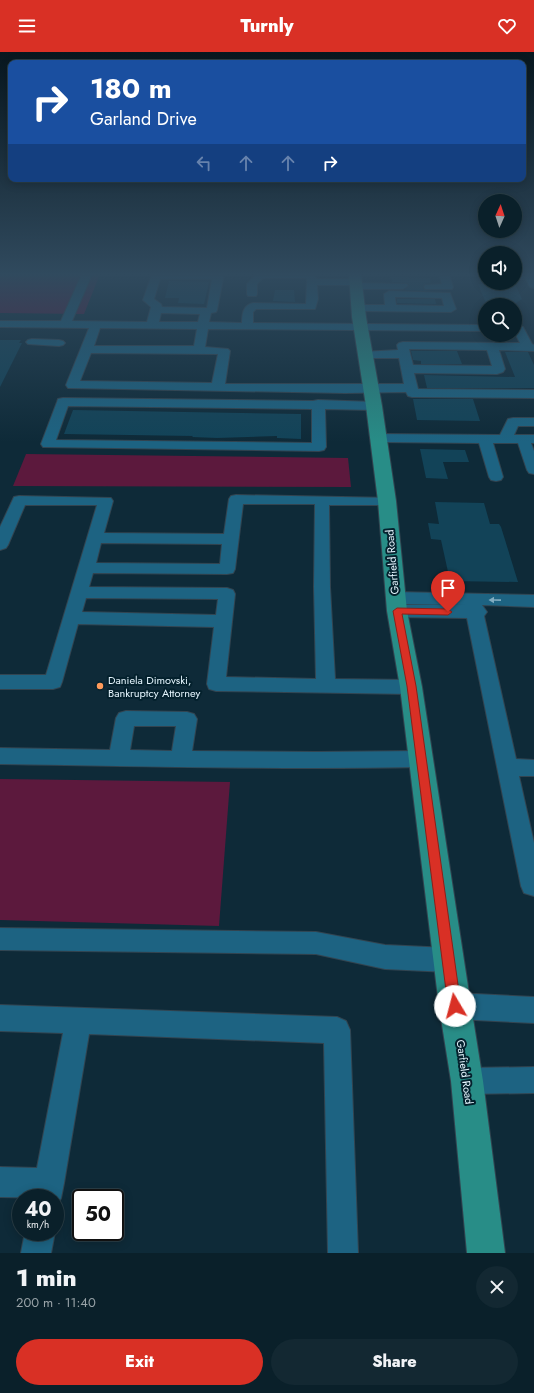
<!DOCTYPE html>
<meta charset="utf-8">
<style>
body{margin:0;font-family:Jost,sans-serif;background:#132832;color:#f1f3f6;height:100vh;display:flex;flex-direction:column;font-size:15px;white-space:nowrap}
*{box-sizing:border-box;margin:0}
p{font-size:13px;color:#99a3a8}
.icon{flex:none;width:22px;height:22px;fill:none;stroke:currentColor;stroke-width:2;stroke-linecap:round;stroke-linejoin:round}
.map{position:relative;height:1201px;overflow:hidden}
.details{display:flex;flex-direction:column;background:#0a202a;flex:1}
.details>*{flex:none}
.top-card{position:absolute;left:8px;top:8px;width:518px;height:122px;border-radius:8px;box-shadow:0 2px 10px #0003,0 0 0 1px #2a3e47;background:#1a4fa0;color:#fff;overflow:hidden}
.needle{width:26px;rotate:3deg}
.controls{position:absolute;left:478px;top:142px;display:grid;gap:8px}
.controls a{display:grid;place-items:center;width:44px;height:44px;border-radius:50%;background:#0a202a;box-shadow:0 2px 10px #0003,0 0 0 1px #2a3e47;font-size:20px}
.speed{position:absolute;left:12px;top:1137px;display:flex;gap:8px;font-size:20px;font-weight:700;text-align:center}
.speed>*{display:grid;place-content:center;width:52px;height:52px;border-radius:50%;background:#0a202a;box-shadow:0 2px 10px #0003,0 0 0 1px #2a3e47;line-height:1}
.speed small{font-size:10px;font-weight:400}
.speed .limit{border:2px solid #111;border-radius:6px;background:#fff;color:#111}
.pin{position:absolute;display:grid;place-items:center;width:34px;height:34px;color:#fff;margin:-41px -17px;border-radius:50% 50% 50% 0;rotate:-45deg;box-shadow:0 0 4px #0007}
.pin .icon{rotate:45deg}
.me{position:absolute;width:44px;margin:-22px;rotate:352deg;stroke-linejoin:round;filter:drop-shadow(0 0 3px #0008)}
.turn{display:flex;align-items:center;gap:14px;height:84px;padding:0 16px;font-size:18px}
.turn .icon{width:52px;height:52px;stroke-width:2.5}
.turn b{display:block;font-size:28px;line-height:34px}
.lanes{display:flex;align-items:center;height:38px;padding:0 16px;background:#0003;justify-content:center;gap:20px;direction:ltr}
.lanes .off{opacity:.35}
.round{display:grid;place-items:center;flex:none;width:42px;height:42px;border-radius:21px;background:#132832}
.head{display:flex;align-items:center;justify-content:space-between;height:68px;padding:0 16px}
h1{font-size:24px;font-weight:800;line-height:30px}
.primary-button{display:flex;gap:8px;margin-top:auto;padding:8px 16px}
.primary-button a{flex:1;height:46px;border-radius:24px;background:#d93025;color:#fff;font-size:16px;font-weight:800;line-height:46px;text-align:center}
.primary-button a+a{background:#132832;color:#f1f3f6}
header{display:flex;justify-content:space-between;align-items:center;height:52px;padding:0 16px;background:#d93025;color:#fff;font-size:18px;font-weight:800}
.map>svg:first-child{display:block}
</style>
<header><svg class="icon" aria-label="menu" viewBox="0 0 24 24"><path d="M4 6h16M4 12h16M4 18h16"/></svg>Turnly<svg class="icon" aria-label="heart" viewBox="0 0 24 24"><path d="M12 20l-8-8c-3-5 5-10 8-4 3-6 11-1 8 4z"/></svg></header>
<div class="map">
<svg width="534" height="1201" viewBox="0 0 534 1201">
<rect width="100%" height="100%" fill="#0e2a38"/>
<g fill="#5c193d">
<polygon points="0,222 100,222 84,262 0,261"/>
<polygon points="26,402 348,406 351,435 13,434"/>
<polygon points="0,727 230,730 219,874 0,868"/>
</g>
<g fill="#124358">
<polygon points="391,225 430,226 431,231 425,232 423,236 425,238 433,239 404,238 409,234 408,231 392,230"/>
<polygon points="169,229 209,230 204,252 178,251 179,246 165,246"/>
<polygon points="478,232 515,232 522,247 513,253 490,253 486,251"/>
<polygon points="275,238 294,238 295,250 273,249"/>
<polygon points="397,247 435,247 436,252 397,251"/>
<polygon points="0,288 21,288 19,291 22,291 0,335"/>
<polygon points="411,299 457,299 462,312 421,312 421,309 413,308"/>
<polygon points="505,300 528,300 534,313 534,336 427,336 424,323 515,325"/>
<polygon points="413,347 473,347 480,369 417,368"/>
<polygon points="73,358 301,362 301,387 277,386 277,384 217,386 192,385 193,384 64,382"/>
<polygon points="420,397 465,398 469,410 443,410 448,427 426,426"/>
<polygon points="435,450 484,451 490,472 499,472 501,475 518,530 450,529 441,488 431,487 428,471 439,472"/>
</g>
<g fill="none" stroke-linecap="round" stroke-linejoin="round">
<g stroke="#324450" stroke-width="2">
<g id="minor">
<path d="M82,222H92L72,269L147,270L151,255L143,248L152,222H224L217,258L216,260L211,261L209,270L242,271C242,262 243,253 253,251L306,252L307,227L305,226H265L262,227L257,232V242L256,244H248L247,242V232L256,222H313L317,227H356L360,228V231L407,232L408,234L403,237H356L352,236L351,233H317L318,247L315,257H256L253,260V271L485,273V279L208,277L205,295L228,297L230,299L225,332H404L399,306H366L362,304L360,302L362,300L398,298L397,293L399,291L403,290L520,291L515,281V275H523L532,292L534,293V299L499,298L505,317L503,320L497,322L414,321L418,337L534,338V346L412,345L408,344L406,340L345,341L68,336L66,333L89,276L0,275V269H61ZM160,227H212L207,256L162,255L161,252L154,247ZM161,261L200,262L198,270H159ZM100,276L197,277L194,294H94ZM409,297L487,298L492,314L413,313ZM91,301L218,302L212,331L80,329Z"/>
<polygon points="439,222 449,222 453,235 452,237 425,237 424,235 425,233 442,232"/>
<polygon points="479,222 485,222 485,227 479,226 478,224"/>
<polygon points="515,222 534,222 534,236 530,235 526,227 515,227"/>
<path d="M389,239L450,241L456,257L451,260L358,259L353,256L358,253H385L384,242ZM395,245L442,246L444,254L396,253Z"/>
<polygon points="32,287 59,288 63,289 65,291 63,293 59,294 28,292 26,290 28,288"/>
<path d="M63,346L313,349L318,348L374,350L379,351L380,354L379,357L374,358L325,357L326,395L324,398L319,399L43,395L41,392L57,350L58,347ZM68,354L312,357V391L56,388Z"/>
<polygon points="513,366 534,366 534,374 518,374 514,383 534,383 534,391 531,391 534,399 534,422 529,421 527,418 518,391 493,391 503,425 501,428 496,429 491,428 489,425 479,391 378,390 373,389 371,386 373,383 378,382 500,383 508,367"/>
<path d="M236,443L392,446L394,449L392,452L387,453H329L330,535L335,627L411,628L418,630L420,635L418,640L411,642L216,639L209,637L207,632L214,575L78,572L62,630L60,635L53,637H0V623H46L97,453H25L8,493L6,496L0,498V475L14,445L19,444L111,446L113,449L104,481L224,482L229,447L231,444ZM243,452H315L314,535L316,627L226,625L235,542L233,538L227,536L89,535L93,521L227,522L233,521L235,517ZM101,491L222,492L220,512L96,511ZM86,546L218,547L216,563L82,560Z"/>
<polygon points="395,540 534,543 534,555 482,553 487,560 484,564 516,707 534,708 534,724 519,724 534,791 534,844 524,841 521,834 467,566 397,565 391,563 388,559 391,555 397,553 465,553 395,552 389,550 387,546 389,542"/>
<path d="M126,659L187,660L194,662L197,667L192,699L316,700L421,699L428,701L431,707L428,713L421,715C280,718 141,714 0,712V696L110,698L116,666L119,661ZM134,674H176L172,699L130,698Z"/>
<polygon points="0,876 316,880 385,893 448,896 457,900 460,908 457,916 448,920 385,917 316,902 0,898"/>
<polygon points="455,941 534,945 534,971 455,967 446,963 442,954 446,945"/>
<polygon points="0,953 337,965 346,969 350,978 358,1201 328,1201 324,991 89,982 64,1131 61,1146 56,1156 55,1157 55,1146 0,1145 0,1115 37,1116 63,981 0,979"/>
<polygon points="534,1015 534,1041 467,1042 457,1039 454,1029 457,1019 467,1016"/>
<polygon points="25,1180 55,1180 51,1201 21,1201"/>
</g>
</g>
<g stroke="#324450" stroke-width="2">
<polygon id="major" points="349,222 361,222 366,265 382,354 396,449 407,559 422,635 471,954 483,1029 505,1201 467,1201 451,1029 439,954 400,635 387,559 378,449 366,354 352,265"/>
</g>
<use href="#minor" fill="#1d6382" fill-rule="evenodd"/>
<use href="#major" fill="#288d87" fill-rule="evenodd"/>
</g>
<defs><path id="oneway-solid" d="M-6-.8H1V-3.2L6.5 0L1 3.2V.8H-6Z"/></defs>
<use fill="#81acc0" href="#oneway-solid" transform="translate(495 548) rotate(-179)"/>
<linearGradient id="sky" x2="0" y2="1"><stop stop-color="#08171f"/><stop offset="0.57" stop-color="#304a5e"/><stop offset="1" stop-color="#304a5e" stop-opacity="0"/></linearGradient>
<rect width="534" height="390" fill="url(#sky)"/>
<polygon fill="#d93025" stroke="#8d1f18" points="397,556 448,557 452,560 448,563 402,562 416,634 461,954 459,959 455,961 450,959 448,954 407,634 393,559"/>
<circle fill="#ff9b5b" stroke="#04212d" stroke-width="1.5" cx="100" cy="634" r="4"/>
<g text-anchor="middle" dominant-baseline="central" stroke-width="4" stroke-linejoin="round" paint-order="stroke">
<g font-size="11" fill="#e5f5fe" stroke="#04212d">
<text transform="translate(392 510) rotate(-95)">Garfield Road</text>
<text transform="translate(465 1020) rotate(82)">Garfield Road</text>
</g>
<g font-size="11" fill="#e5f5fe" stroke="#04212d" text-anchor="start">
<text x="108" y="628">Daniela Dimovski,<tspan x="108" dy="13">Bankruptcy Attorney</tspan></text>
</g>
</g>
</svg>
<div class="controls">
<a><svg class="needle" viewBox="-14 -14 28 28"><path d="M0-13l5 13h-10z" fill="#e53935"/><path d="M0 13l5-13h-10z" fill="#99a3a8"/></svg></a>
<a><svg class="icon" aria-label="sound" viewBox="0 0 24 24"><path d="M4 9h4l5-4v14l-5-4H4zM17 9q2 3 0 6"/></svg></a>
<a><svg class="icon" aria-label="search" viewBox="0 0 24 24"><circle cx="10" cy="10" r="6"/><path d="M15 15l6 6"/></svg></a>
</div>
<div class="speed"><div>40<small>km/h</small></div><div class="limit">50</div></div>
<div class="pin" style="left:448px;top:560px;background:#d93025"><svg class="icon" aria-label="arrive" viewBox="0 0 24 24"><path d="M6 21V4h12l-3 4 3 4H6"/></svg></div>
<svg class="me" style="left:455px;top:954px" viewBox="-20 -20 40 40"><circle r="19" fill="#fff"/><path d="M0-13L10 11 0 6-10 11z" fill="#d93025"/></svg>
<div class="top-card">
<div class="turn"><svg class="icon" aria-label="right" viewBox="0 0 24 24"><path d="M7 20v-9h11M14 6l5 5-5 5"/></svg><div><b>180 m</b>Garland Drive</div></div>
<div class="lanes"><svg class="icon off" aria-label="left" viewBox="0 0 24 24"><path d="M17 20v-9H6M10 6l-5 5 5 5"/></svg><svg class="icon off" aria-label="ahead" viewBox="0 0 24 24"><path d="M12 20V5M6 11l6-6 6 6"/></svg><svg class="icon off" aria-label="ahead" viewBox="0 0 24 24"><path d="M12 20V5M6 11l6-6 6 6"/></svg><svg class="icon" aria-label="right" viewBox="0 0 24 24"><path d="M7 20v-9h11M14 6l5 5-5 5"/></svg></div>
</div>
</div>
<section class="details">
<div class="head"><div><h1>1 min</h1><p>200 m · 11:40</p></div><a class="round"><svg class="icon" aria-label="close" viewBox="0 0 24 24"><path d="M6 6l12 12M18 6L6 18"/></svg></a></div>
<div class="primary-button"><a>Exit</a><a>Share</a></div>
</section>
